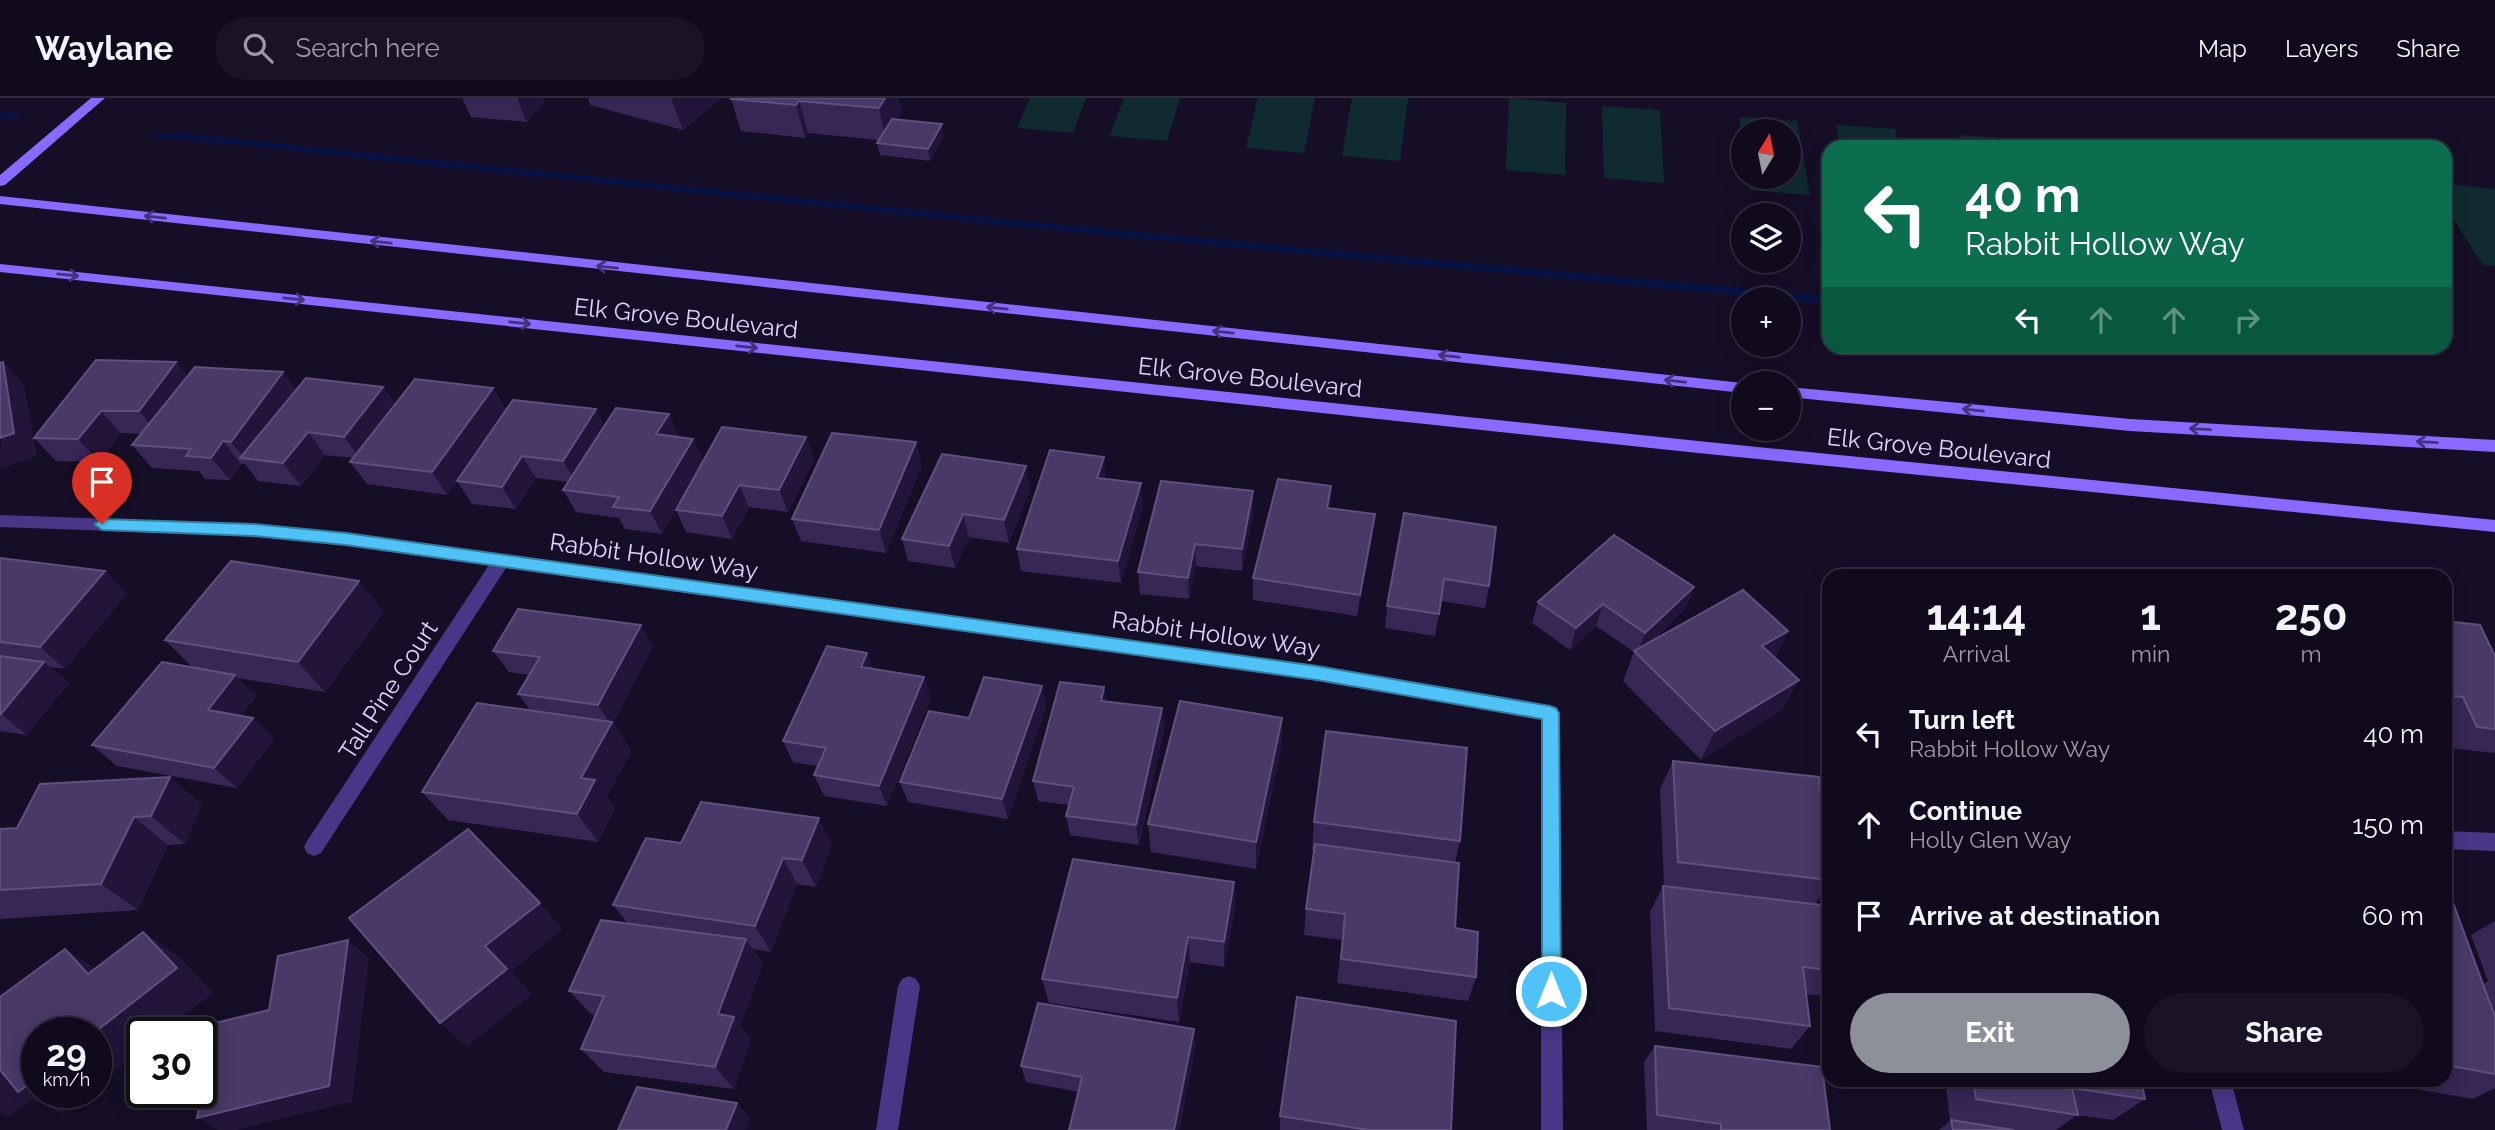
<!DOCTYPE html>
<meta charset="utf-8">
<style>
body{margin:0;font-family:Raleway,sans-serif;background:#191325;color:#f1f3f6;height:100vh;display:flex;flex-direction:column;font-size:26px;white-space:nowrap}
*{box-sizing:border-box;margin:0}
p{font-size:23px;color:#9c9aa3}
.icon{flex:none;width:38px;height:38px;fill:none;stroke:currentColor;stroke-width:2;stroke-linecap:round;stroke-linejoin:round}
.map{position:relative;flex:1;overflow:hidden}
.side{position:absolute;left:1822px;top:471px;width:630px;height:518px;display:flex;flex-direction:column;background:#100a1c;border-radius:21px;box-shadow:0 4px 18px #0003,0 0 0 2px #302b3b}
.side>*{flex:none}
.top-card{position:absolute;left:1822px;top:42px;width:630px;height:214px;border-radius:21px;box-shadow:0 4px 18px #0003,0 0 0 2px #302b3b;background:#0b6e4f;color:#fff;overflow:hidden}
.needle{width:46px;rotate:10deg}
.tools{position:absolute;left:1731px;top:21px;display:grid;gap:14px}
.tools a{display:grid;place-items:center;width:70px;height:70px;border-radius:50%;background:#100a1c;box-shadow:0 4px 18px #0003,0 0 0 2px #302b3b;font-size:35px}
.speed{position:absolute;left:21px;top:919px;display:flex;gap:14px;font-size:35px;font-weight:700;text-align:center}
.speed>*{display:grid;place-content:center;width:91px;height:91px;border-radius:50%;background:#100a1c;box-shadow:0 4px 18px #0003,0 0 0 2px #302b3b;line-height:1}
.speed small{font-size:18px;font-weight:400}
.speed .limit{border:4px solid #111;border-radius:10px;background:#fff;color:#111}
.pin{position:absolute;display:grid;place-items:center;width:60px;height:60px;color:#fff;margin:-72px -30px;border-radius:50% 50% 50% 0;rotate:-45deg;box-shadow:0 0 7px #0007}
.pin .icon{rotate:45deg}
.me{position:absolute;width:77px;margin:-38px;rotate:0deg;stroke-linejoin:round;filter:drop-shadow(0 0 5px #0008)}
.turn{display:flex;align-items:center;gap:24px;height:147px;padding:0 28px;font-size:32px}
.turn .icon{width:91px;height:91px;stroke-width:2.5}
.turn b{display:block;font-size:49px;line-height:60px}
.lanes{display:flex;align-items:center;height:66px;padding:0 28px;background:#0003;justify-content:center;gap:35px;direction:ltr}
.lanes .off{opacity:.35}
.eta{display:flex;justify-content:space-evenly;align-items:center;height:119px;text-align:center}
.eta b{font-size:42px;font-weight:700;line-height:49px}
.button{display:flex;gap:14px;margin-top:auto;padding:14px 28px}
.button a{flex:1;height:80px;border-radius:42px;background:#8c9099;color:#fff;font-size:28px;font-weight:700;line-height:80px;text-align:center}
.button a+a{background:#191325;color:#f1f3f6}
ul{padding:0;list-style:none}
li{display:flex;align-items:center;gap:21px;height:91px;padding:0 28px}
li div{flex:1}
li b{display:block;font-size:26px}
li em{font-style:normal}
header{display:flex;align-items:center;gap:42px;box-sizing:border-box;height:98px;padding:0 35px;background:#100a1c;border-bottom:2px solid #302b3b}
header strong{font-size:33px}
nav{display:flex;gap:38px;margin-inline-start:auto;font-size:24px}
.search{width:490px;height:63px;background:#191325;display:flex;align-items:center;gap:18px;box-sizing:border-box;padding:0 24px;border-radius:38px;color:#9c9aa3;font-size:26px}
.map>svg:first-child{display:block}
</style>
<header>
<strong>Waylane</strong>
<div class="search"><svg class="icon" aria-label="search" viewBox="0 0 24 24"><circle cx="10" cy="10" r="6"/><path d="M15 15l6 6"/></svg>Search here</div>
<nav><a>Map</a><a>Layers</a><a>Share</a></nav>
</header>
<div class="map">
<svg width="2495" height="1032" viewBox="0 0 2495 1032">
<rect width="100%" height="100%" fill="#160e26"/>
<g fill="#102b30">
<polygon points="1030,0 1086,0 1073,35 1017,30"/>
<polygon points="1124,0 1180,0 1167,43 1110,38"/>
<polygon points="1258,0 1315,0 1304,55 1246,50"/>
<polygon points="1352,0 1408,0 1400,63 1342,58"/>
<polygon points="1509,0 1566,5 1565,77 1506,72"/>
<polygon points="1602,8 1660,12 1664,85 1604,80"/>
<polygon points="1739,19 1797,23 1810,97 1749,92 1747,79 1788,79 1788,33 1743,33 1743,47"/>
<polygon points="1836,27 1895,31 1899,49 1841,49"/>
<polygon points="1959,37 2018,41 2021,49 1962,49"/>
<polygon points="2445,86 2495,91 2495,168 2483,167 2445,108"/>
</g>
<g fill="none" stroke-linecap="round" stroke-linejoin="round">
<g fill="#081345" fill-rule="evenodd">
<polygon points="0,14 16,15 21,18 16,21 0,20"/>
<polygon points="155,35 179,35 1010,122 1829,198 1829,206 1010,128 179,41 151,40 151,36"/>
</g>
<g fill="#483787" fill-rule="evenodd">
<polygon points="0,417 254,426 346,435 1317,568 1557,610 1559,615 1563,1032 1541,1032 1541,621 1317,582 506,470 321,755 314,758 307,755 304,749 307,743 489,467 346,447 254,438 0,429"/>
<polygon points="2445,733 2495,735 2495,753 2445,751"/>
<polygon points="909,878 916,881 920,888 898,1032 876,1032 898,888 902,881"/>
<polygon points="2209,982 2231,982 2244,1032 2222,1032"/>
</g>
<g fill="#8969ff" fill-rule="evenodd">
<polygon points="91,0 105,0 5,87 0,88 0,77"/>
<polygon points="0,98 1743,285 1745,285 1743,295 0,106"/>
<polygon points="0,166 1698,343 2495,422 2495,434 1698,355 0,174"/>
<polygon points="1788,289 2130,321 2495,342 2495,354 2130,333 1788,299"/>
</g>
</g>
<g fill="#382655">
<polygon points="462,0 542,0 544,4 527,24 471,19"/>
<polygon points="588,0 721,0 683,32 590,7"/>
<polygon points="898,0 902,15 898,21 944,38 930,63 880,57 877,45 879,42 808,35 805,40 741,33 731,1"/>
<polygon points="96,262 187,278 283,274 296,292 383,289 395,306 493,290 506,312 604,328 669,316 679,339 693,341 703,363 662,436 625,431 619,420 576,414 563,392 568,384 536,380 516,411 472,406 457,383 473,360 447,397 367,386 350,364 353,360 325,357 301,388 258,383 245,366 241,366 230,382 205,381 199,373 152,370 132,347 141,336 121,335 99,364 56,363 34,340"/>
<polygon points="806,339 814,361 788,414 749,409 732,441 686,434 676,412"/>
<polygon points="922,367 886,455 801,443 792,421"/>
<polygon points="1106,381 1143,408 1121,485 1021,473 1017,451"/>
<polygon points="1331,388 1330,410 1372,439 1357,518 1253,502 1253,480"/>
<polygon points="1030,391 1009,445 969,439 955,470 908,463 902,441"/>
<polygon points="1253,416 1242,473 1196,468 1189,501 1140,496 1138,474"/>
<polygon points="1496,429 1489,488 1485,510 1441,503 1435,538 1385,530 1387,508"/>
<polygon points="0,460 105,473 127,495 65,571 50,569 69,585 27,637 0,633"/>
<polygon points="1694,489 1685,511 1650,545 1788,533 1775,560 1783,611 1701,662 1623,583 1634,554 1596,528 1570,552 1532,525 1538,504"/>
<polygon points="384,514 325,594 237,580 256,598 241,618 253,620 274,641 237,690 117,668 92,647 193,570 165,542"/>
<polygon points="2445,523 2495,558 2495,655 2451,650 2445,635"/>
<polygon points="653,548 613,625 631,653 607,699 615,710 598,744 448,722 422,694 530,612 518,596 529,577 509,574 493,553"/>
<polygon points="873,571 924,579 931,600 887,708 824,698 814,677 818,668 793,664 783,643"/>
<polygon points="1042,588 1046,609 1008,721 908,704 900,684 969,620"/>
<polygon points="1104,589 1106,604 1162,610 1164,631 1139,747 1070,737 1066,718 1069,707 1038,703 1033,683"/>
<polygon points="1282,620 1281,650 1256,771 1151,754 1148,726"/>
<polygon points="1673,663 1829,760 1829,786 1815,806 1829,808 1829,893 1824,898 1806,896 1810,928 1791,951 1655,933 1650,814 1663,788 1664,788 1660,691"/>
<polygon points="170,679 202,707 185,746 168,747 138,812 0,821 0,731 17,730"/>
<polygon points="1314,724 1460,743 1455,765 1455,830 1476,879 1468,903 1337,885 1342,842 1304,837 1306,811 1314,752 1312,752"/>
<polygon points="681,745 832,747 816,789 797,786 771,854 753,851 763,866 740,928 751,942 734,991 604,974 581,951 595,917 592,917 569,893 628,826 613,807"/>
<polygon points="1234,784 1235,810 1224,869 1190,864 1179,924 1049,905 1042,881"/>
<polygon points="2445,801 2483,886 2488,883 2471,837 2495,823 2495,990 2473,1001 2365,982 2445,982"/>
<polygon points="1196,947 1179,1032 1069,1032 1079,994 1026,984 1021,968"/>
<polygon points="1655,948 1830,1032 1647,1032 1644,964"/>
<polygon points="1945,982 2141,982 2145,1001 2113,1022 2077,1017 2056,1032 2015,1032 1950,1022"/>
<polygon points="1280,1018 1451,1032 1280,1032"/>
<polygon points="1951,1022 2014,1032 1939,1032"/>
</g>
<g fill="#23153a">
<polygon points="518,0 542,0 544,4 527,24 517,1"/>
<polygon points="671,0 721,0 683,32"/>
<polygon points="885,0 898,0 902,15 886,42 879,10"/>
<polygon points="799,3 808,35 805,40 796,7"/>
<polygon points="942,26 944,38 930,63 928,51"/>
<polygon points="3,264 24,287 37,358 0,371"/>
<polygon points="176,264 194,287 159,336 139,313"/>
<polygon points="283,274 300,297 244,360 231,344"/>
<polygon points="383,289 398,312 361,361 344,339"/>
<polygon points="493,290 506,313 447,397 432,374"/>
<polygon points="596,311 607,334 576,385 563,363"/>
<polygon points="101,313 121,335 99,364 78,341"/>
<polygon points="669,316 679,339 656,336"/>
<polygon points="308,334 325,357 301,388 283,365"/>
<polygon points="806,339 814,361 788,414 779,392"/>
<polygon points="693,341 703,363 662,436 650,413"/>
<polygon points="223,343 241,366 230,382 211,360"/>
<polygon points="916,344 922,367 886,455 879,432"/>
<polygon points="522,358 536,380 516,411 502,389"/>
<polygon points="1104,359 1106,381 1097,380"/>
<polygon points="1026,368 1030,391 1009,445 1004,422"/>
<polygon points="1141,385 1143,408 1121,485 1118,463"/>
<polygon points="739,387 749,409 732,441 722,418"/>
<polygon points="1331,388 1330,411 1327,410"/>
<polygon points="1253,393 1253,416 1242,473 1242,451"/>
<polygon points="963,416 969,439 955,470 949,448"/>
<polygon points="1375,416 1372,439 1357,518 1360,497"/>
<polygon points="1195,446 1196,468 1189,501 1188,480"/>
<polygon points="105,473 127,495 65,571 40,549"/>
<polygon points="359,483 384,514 325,594 298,564"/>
<polygon points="1694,489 1685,511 1637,556 1645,535"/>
<polygon points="1603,506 1596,528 1570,552 1576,530"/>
<polygon points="641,527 653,548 613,625 631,653 607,699 615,710 598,744 577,716 581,680 610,626 598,607"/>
<polygon points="1788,533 1773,563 1762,548"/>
<polygon points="867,555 875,576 861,569"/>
<polygon points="44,564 69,585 27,637 1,616"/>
<polygon points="235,577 256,598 230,633 208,612"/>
<polygon points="924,579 931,600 887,708 879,688"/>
<polygon points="1799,582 1783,611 1701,662 1715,633"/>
<polygon points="1042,588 1046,609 1008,721 1002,701"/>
<polygon points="1104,589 1107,610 1101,603"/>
<polygon points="1162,610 1164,631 1139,747 1136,727"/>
<polygon points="253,620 274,641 237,690 214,670"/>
<polygon points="1282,620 1281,650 1256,771 1256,744"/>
<polygon points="170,679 202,707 185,746 151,718"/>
<polygon points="134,719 168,747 138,812 101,786"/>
<polygon points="819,720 832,747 816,789 802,762"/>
<polygon points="783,760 797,786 771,854 755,828"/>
<polygon points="1234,784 1235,810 1224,869 1224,844"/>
<polygon points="540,805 563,831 511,873 532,896 467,949 440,925 485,848"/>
<polygon points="143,834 180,859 213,895 163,934 142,934 142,952 96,988 96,934 95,934"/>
<polygon points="1188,839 1190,864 1179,924 1177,900"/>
<polygon points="746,841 763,866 740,928 751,942 734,991 715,969 718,916"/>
<polygon points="348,842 369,860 352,1004 235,1032 219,1032 197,1020"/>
<polygon points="65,851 104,876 88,876"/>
<polygon points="1194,931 1196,947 1179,1032 1174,1032"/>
<polygon points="0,971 37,980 37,994 89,994 62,1016 32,1001 9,1019 0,1015"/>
<polygon points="737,1005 750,1020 745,1032 726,1032"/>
</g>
<g fill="#4a3867" stroke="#61507f" stroke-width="2">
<polygon points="732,0 885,0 879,10 799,3 796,7 731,1"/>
<polygon points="892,21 942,26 928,51 877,45"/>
<polygon points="96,262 176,264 139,313 101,313 78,341 34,340"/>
<polygon points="3,264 14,335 0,340 0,265"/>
<polygon points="195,269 283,274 231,344 223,343 211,360 186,358 191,351 132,347"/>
<polygon points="306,280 383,289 344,339 308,334 283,365 240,360"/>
<polygon points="415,281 493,290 432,374 350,364"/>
<polygon points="513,302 596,311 563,363 522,358 502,389 457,383"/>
<polygon points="616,310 669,316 656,336 693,341 650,413 613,409 619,399 563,392"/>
<polygon points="722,329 806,339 779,392 739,387 722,418 676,412"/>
<polygon points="832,335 916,344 879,432 792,421"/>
<polygon points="1050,352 1104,359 1097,380 1141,385 1118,463 1017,451"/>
<polygon points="942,356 1026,368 1004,422 963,416 949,448 902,441"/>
<polygon points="1278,381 1331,388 1327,410 1375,416 1360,497 1253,480"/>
<polygon points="1161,383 1253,393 1242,451 1195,446 1188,480 1138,474"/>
<polygon points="1404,415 1496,429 1489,488 1444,481 1439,516 1387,508"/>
<polygon points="1614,437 1694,489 1645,535 1603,506 1576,530 1538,504"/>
<polygon points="0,460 105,473 40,549 0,544"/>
<polygon points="231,463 359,483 298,564 165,542"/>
<polygon points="1743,492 1788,533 1762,548 1799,582 1715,633 1634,553"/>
<polygon points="518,511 641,527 598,607 518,596 540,559 493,553"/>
<polygon points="2445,523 2480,527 2495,558 2495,631 2477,629 2463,599 2445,597"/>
<polygon points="827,548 867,555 861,569 924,579 879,688 814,677 826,650 783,643"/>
<polygon points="0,558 44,564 1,616 0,616"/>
<polygon points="162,564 235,577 208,612 253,620 214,670 92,647"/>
<polygon points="984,579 1042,588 1002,701 900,684 929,613 969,620"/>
<polygon points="1060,584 1104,589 1101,603 1162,610 1136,727 1066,718 1074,689 1033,683"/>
<polygon points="1180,603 1282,620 1256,744 1148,726"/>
<polygon points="477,605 612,624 581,680 595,682 577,716 422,694"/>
<polygon points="1326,633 1467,650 1460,743 1314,724"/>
<polygon points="1673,663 1819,679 1829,760 1829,782 1678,764"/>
<polygon points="170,679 151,718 134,719 101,786 0,792 0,731 17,730 40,686"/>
<polygon points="701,704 819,720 802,762 783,760 755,828 613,807 646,740 681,745"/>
<polygon points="468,731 540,805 485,848 507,871 440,925 349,820"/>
<polygon points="1315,746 1459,765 1455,830 1478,834 1476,879 1341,861 1345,816 1306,811"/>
<polygon points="1073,761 1234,784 1224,844 1188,839 1177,900 1042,881"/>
<polygon points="1663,788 1829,808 1829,872 1803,869 1810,928 1669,910"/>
<polygon points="2445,801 2452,802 2495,919 2495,976 2445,967"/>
<polygon points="601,822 746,841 718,916 734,919 715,969 581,951 604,898 569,893"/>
<polygon points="143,834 177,870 95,934 37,934 37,980 18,994 0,972 0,899 65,851 88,876"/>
<polygon points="348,842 329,988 197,1020 215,925 269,912 278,858"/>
<polygon points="1297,899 1456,923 1451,1032 1368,1032 1280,1018"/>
<polygon points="1038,905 1194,931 1174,1032 1069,1032 1082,979 1021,968"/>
<polygon points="1655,948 1822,969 1830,1032 1721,1032 1721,1026 1657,1017"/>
<polygon points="1973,982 2141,982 2145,1001 2072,990 2078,1017 1976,1001"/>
<polygon points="637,989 737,1005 726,1032 618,1032"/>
<polygon points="1951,1022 2014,1032 1953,1032"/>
</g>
<defs><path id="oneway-shaft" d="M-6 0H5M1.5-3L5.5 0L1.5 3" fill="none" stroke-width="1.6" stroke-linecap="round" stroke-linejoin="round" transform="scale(1.75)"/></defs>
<g stroke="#44327d">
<use href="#oneway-shaft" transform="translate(155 119) rotate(-174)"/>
<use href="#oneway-shaft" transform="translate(381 144) rotate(-174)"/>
<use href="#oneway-shaft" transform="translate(607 169) rotate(-174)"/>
<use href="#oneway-shaft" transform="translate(68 177) rotate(6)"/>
<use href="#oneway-shaft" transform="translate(294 201) rotate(6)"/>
<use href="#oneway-shaft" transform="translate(997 210) rotate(-174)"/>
<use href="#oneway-shaft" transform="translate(520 225) rotate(6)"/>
<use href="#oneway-shaft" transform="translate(1223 234) rotate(-174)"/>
<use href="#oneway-shaft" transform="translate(747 249) rotate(6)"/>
<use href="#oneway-shaft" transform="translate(1449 258) rotate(-174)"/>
<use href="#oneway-shaft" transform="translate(1675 283) rotate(-174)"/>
<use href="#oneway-shaft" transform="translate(1973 312) rotate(-174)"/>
<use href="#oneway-shaft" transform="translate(2200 331) rotate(-177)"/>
<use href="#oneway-shaft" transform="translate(2427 344) rotate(-177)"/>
</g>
<polygon fill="#4fc3f7" stroke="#337fa1" stroke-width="2" points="102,421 254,426 346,435 1317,568 1550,608 1556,610 1559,615 1561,893 1558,900 1551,902 1544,900 1542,893 1542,621 1317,582 346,447 254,438 102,432 94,426"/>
<g text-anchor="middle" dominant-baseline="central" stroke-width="5" stroke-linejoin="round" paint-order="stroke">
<g font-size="24" fill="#e0d2ff" stroke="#160e26">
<text transform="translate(686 220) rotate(6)">Elk Grove Boulevard</text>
<text transform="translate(1250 279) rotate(6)">Elk Grove Boulevard</text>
<text transform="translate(1939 350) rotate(6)">Elk Grove Boulevard</text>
<text transform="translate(654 458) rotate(8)">Rabbit Hollow Way</text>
<text transform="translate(1216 536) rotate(8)">Rabbit Hollow Way</text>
<text transform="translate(388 592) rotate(-57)">Tall Pine Court</text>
</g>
</g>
</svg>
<div class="tools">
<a><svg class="needle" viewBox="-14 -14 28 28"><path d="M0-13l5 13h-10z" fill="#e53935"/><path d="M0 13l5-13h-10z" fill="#9c9aa3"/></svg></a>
<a><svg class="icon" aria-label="layers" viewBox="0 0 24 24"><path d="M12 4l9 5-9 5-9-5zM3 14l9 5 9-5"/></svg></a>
<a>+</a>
<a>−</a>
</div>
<div class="speed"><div>29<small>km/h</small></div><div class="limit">30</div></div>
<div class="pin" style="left:102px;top:426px;background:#d93025"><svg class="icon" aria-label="arrive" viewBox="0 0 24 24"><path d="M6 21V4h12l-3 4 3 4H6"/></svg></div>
<svg class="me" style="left:1551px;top:893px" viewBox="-20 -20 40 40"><circle r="17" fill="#4fc3f7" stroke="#fff" stroke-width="3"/><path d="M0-11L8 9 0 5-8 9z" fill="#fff"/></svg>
<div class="top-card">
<div class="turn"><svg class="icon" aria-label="left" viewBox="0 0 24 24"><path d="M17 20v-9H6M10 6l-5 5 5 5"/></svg><div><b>40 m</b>Rabbit Hollow Way</div></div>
<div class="lanes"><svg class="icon" aria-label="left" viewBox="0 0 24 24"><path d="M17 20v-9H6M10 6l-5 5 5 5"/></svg><svg class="icon off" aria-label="ahead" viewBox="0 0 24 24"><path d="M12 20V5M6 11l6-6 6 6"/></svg><svg class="icon off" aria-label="ahead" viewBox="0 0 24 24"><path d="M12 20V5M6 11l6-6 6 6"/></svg><svg class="icon off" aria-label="right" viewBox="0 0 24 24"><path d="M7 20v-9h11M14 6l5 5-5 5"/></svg></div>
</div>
<section class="side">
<div class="eta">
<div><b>14:14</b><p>Arrival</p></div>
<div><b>1</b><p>min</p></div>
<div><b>250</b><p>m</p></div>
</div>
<ul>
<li><svg class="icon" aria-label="left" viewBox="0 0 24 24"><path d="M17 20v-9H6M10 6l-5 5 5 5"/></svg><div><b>Turn left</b><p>Rabbit Hollow Way</p></div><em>40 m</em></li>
<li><svg class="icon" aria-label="ahead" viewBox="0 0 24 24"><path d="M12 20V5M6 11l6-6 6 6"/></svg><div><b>Continue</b><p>Holly Glen Way</p></div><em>150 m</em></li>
<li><svg class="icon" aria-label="arrive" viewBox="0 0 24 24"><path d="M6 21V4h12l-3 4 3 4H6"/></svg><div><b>Arrive at destination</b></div><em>60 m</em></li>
</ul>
<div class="button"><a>Exit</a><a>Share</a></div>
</section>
</div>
